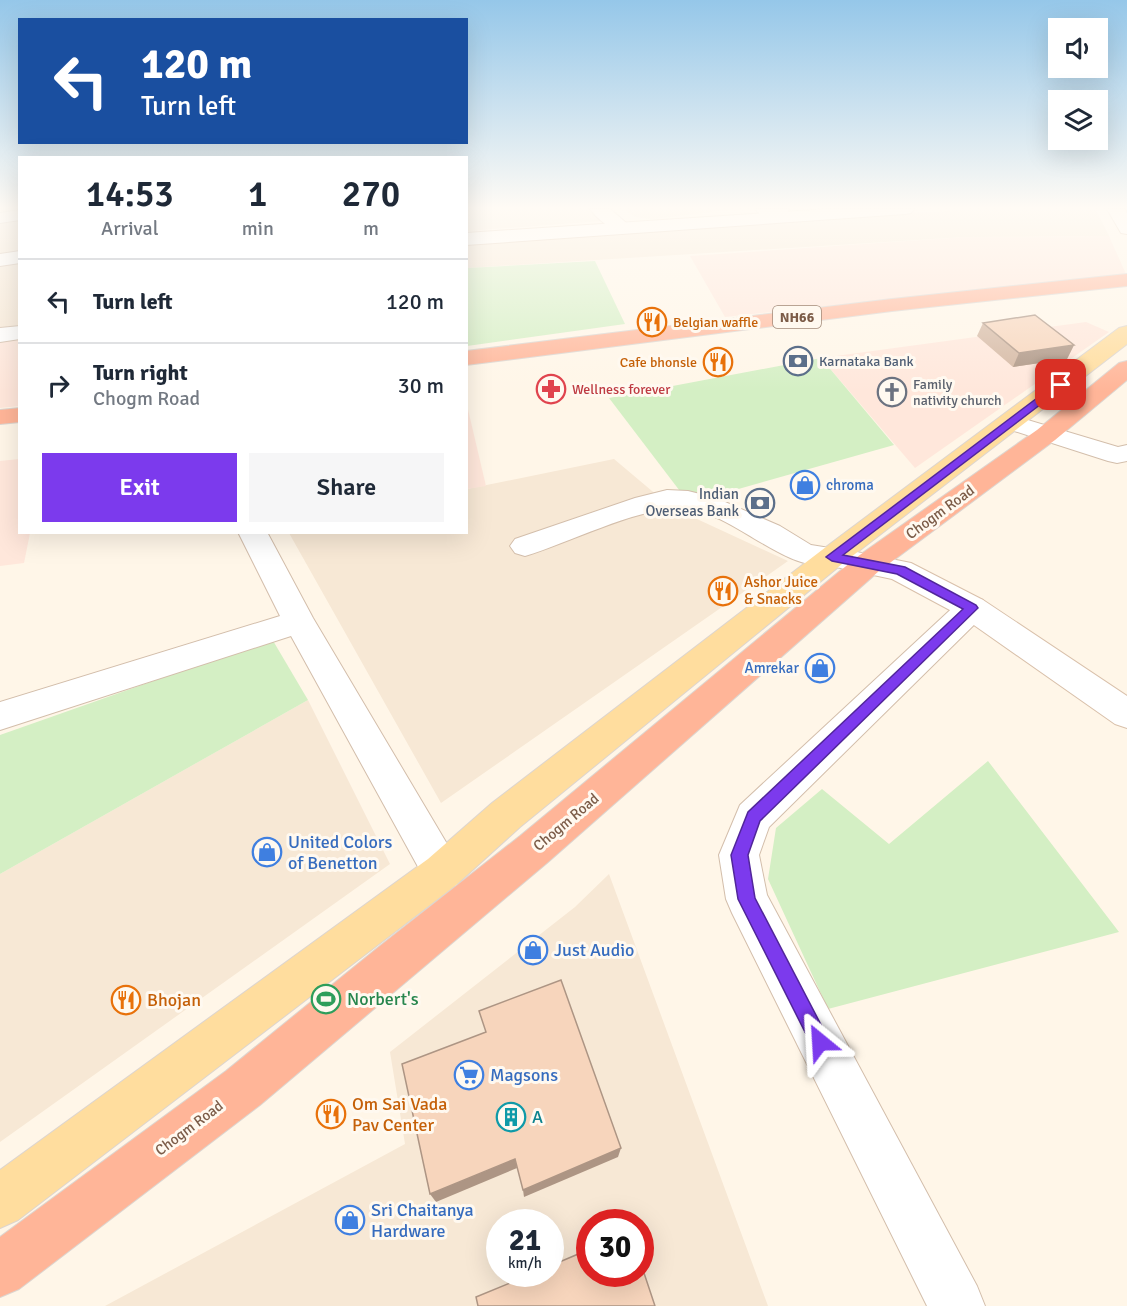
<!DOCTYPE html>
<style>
body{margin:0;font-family:Signika,sans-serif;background:#f6f6f7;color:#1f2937;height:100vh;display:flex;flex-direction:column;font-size:22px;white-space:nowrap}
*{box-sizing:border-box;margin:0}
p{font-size:20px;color:#747a83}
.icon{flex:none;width:33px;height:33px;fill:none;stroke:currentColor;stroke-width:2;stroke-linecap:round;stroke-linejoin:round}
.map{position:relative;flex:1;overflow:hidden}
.side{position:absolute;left:18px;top:156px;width:450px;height:378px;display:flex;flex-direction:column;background:#fff;border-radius:0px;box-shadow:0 6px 24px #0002}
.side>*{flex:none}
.top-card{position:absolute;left:18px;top:18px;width:450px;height:126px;border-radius:0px;box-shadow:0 6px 24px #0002;background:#1a4fa0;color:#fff;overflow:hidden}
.fabs{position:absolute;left:1048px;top:18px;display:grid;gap:12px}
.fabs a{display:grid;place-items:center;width:60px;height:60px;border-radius:0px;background:#fff;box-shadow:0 6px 24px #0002;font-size:30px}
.speed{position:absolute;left:486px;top:1209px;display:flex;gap:12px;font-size:30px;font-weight:700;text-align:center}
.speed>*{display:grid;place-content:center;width:78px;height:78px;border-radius:50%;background:#fff;box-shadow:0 6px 24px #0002;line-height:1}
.speed small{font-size:15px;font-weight:400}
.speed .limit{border:9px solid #d22;background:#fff;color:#111}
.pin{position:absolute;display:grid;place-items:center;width:51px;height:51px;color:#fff;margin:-26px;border-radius:12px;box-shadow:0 3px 9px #0006}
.me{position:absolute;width:66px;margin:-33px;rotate:333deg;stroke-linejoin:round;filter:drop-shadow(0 0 4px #0008)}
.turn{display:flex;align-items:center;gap:21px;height:126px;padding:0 24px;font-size:27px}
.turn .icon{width:78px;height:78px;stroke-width:2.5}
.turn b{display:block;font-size:42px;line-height:51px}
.eta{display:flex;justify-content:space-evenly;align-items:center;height:102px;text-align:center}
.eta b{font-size:36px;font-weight:600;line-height:42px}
.action{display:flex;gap:12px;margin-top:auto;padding:12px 24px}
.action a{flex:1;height:69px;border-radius:0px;background:#7c3aed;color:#fff;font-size:24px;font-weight:600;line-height:69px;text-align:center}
.action a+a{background:#f6f6f7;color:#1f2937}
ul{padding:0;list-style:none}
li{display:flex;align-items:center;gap:18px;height:84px;padding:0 24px;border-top:2px solid #e0e1e3}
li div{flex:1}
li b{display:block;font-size:22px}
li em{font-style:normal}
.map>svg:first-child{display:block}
</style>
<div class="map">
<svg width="1127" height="1306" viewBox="0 0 1127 1306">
<rect width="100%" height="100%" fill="#fff6e8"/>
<g fill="#f7e8d5" fill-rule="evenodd">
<polygon points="467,209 588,209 603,221 467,231"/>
<polygon points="624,209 737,209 652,219 635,217"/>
<polygon points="974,209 1096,210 1109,236 965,237 467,268 466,243"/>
<polygon points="19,220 19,325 0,328 0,224"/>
<polygon points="614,459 671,507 788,561 441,803 289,533 466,532 467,489"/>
<polygon points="308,700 390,864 0,1142 0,874"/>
<path d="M609,874L768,1306H105L405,1144L390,1052L575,907ZM500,1222H550V1274H500ZM590,1222H640V1274H590Z"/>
</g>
<g fill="#ffe7db">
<polygon points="1109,236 1126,274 725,317 690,256 965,237"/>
<polygon points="1086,322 1109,332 915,468 821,358"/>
<polygon points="19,338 19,406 0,408 0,340"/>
<polygon points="466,401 486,486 467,489 466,489"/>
<polygon points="19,459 20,532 30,533 24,563 0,566 0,461"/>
</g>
<g fill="#d4efc4">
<polygon points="595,261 625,324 467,346 467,268"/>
<polygon points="821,358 894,445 689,503 609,398"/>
<polygon points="272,639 308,700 0,874 0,735"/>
<polygon points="988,761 1119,932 828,1009 768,879 776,828 822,789 889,844"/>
</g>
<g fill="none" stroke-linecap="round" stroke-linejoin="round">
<g stroke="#d3beab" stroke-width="2">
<g id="street">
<path d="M590,209H610L631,227L628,231C615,234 598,220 590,209Z"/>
<path d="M755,209H789L785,221C775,223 762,218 755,209Z"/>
<polygon points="20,210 20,220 0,223 0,213"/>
<polygon points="20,251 20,263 0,266 0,254"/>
<polygon points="20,326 20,339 0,342 0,328"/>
<polygon points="1011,415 1118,447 1127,445 1127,461 1117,463 1108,461 1002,427 999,422 1002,417"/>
<path d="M667,490L688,491L716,498L780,526L811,545L842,550L847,557L842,564C788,579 740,515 687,509C643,504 570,543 525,556L515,553L510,546L515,539L635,498Z"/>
<polygon points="238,532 267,532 313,618 456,859 462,872 456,885 442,891 428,885 291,636 0,730 0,702 280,616"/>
<polygon points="972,597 983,600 988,608 983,616 769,827 759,855 767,895 977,1286 985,1306 927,1306 732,913 726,899 719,855 740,805 961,600"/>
</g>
</g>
<g stroke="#d9c0aa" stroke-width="2">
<g id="secondary">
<polygon points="828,209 914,209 911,213 905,214 466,245 466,233"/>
<polygon points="1107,209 1125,209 1127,213 1127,234 1121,233"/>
<polygon points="832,547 911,563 983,600 1127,696 1127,728 1115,724 961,616 892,579 822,564 817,557 822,550"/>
</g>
</g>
<g stroke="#ddd5cf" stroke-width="2">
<polygon id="primary" points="1127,326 1127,344 842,564 520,827 456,885 18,1220 0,1228 0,1170 428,859 492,803 822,550 1119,328"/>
</g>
<g stroke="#ddd5cf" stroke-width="2">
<g id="highway">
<polygon points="1127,274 1127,286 892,311 466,365 466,351 892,299"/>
<polygon points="1127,361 1127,380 1055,440 879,571 548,862 260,1105 19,1289 0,1297 0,1237 226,1071 380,946 520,836 857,557 1037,430 1119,363"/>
<polygon points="20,408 20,422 0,424 0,410"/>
</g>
</g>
<use href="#street" fill="#fff" fill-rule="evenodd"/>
<use href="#secondary" fill="#fff" fill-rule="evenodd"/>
<use href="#primary" fill="#ffdd9e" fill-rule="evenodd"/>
<use href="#highway" fill="#ffb598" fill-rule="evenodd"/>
</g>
<polygon fill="#d4b7a2" points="983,323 1074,345 1067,359 1013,367 977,336"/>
<g fill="#ad9584">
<polygon points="1074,345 1067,359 1013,367 1019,353"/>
<polygon points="621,1148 618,1157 524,1197 523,1190"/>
<polygon points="515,1159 517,1168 436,1202 430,1194"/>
</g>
<g fill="#f7d5bc" stroke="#ad9584" stroke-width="1.5">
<polygon points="1035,315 1074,345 1019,353 983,323"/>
<polygon points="561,980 621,1148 523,1190 515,1159 430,1194 402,1064 486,1032 479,1011"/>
<polygon points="590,1249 590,1274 640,1274 640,1261 655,1306 478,1306 476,1297 532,1274 550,1274 550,1266"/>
</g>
<linearGradient id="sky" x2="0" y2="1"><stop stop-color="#95c7e9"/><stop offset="0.53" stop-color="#fffbf5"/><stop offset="1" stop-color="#fffbf5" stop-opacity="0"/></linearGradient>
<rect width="1127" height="392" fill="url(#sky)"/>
<polygon fill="#7c3aed" stroke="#51269a" stroke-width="1.5" points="1057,383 1066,385 843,555 905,567 976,605 978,608 760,821 748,855 755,898 830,1042 827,1048 820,1051 813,1048 738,899 731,855 748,812 963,609 897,574 832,561 826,557"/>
<defs>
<g id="restaurant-ring" transform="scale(1.5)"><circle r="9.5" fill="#fff9f0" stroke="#e8710a" stroke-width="1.5"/><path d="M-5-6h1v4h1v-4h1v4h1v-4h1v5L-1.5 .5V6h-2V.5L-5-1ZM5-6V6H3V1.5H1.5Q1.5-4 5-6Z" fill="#e8710a"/></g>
<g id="bank-ring" transform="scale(1.5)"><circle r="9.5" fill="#fff9f0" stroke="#5c6f8a" stroke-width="1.5"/><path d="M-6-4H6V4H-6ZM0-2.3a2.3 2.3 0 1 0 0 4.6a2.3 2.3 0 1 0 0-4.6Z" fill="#5c6f8a"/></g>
<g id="pharmacy-ring" transform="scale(1.5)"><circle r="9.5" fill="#fff9f0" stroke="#e0444e" stroke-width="1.5"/><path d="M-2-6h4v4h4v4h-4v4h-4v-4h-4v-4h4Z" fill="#e0444e"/></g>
<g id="church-ring" transform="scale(1.5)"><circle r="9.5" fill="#fff9f0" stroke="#6b7280" stroke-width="1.5"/><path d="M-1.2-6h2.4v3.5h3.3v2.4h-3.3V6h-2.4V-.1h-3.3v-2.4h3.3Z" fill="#6b7280"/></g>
<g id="shop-ring" transform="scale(1.5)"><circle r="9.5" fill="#fff9f0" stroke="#3f7fe0" stroke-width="1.5"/><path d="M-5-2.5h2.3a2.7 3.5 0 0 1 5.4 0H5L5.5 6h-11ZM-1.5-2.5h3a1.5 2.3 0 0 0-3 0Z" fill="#3f7fe0"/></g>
<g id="stadium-ring" transform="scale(1.5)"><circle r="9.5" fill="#fff9f0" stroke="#2e9e5b" stroke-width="1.5"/><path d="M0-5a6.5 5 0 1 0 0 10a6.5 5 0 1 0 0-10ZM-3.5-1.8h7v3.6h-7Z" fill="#2e9e5b"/></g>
<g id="supermarket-ring" transform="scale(1.5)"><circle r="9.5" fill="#fff9f0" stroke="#3f7fe0" stroke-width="1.5"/><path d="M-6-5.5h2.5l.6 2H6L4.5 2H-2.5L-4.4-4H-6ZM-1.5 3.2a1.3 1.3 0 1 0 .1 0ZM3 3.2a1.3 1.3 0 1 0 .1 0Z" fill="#3f7fe0"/></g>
<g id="building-ring" transform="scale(1.5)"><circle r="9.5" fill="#fff9f0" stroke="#0f9aa8" stroke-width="1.5"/><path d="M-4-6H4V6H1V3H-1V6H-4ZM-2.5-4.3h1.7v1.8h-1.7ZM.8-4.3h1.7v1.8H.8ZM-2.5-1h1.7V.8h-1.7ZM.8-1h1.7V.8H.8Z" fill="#0f9aa8"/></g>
</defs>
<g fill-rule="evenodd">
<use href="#restaurant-ring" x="652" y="322"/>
<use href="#bank-ring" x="798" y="361"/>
<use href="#restaurant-ring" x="718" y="362"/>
<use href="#pharmacy-ring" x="551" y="389"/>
<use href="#church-ring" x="892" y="392"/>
<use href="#shop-ring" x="805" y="485"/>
<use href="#bank-ring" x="760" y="503"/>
<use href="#restaurant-ring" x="723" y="591"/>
<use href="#shop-ring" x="820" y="668"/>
<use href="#shop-ring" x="267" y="852"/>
<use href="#shop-ring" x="533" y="950"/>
<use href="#stadium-ring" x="326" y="999"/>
<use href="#restaurant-ring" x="126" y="1000"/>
<use href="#supermarket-ring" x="469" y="1075"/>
<use href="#restaurant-ring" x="331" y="1114"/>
<use href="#building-ring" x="511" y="1117"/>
<use href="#shop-ring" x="350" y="1220"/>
</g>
<g text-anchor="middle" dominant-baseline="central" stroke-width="6" stroke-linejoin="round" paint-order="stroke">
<rect fill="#fff9f0" stroke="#a38b7a" stroke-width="1.5" x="773" y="306" width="48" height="22" rx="4.5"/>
<g font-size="14" font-weight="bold" fill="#7c5c48">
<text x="797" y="317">NH66</text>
</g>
<g font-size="14" fill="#c56008" stroke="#fff9f0" text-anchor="start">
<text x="673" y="322">Belgian waffle</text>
<text x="697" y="362" text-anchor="end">Cafe bhonsle</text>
</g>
<g font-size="14" fill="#4e5e75" stroke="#fff9f0" text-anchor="start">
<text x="819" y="361">Karnataka Bank</text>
</g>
<g font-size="14" fill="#5b616d" stroke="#fff9f0" text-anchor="start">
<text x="913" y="384">Family<tspan x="913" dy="16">nativity church</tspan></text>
</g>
<g font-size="14" fill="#be3a42" stroke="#fff9f0" text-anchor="start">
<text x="572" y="389">Wellness forever</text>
</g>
<g font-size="15" fill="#366cbe" stroke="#fff9f0" text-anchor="start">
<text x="826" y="485">chroma</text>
<text x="799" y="668" text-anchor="end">Amrekar</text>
</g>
<g font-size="15" fill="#4e5e75" stroke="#fff9f0" text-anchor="end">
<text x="739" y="494">Indian<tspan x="739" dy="17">Overseas Bank</tspan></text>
</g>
<g font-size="15" fill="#7c5c48" stroke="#fff9f0">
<text transform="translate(940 512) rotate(-36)">Chogm Road</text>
<text transform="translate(566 822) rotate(-40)">Chogm Road</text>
<text transform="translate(189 1128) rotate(-37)">Chogm Road</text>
</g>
<g font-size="15" fill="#c56008" stroke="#fff9f0" text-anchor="start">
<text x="744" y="582">Ashor Juice<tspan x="744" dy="17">&amp; Snacks</tspan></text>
</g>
<g font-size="18" fill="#366cbe" stroke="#fff9f0" text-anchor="start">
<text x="288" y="842">United Colors<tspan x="288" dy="21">of Benetton</tspan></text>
<text x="554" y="950">Just Audio</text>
<text x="490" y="1075">Magsons</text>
<text x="371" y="1210">Sri Chaitanya<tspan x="371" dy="21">Hardware</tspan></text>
</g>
<g font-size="18" fill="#27864d" stroke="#fff9f0" text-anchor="start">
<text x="347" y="999">Norbert's</text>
</g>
<g font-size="18" fill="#c56008" stroke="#fff9f0" text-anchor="start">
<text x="147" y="1000">Bhojan</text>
<text x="352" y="1104">Om Sai Vada<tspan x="352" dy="21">Pav Center</tspan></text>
</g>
<g font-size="18" fill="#0d838f" stroke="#fff9f0" text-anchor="start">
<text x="532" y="1117">A</text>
</g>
</g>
</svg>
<div class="fabs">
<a><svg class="icon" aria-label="sound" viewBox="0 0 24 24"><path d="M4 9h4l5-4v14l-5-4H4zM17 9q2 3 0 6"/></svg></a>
<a><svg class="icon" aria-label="layers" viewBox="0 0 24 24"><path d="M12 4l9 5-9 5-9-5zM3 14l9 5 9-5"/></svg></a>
</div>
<div class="speed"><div>21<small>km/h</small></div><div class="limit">30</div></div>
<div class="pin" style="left:1061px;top:385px;background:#d93025"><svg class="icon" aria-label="arrive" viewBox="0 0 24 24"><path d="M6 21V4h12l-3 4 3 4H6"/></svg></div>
<svg class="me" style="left:820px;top:1042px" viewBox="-20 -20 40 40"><path d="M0-17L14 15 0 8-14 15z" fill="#7c3aed" stroke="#fff" stroke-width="4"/></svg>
<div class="top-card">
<div class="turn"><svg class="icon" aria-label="left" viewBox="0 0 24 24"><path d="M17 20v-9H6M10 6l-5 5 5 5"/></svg><div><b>120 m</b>Turn left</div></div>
</div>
<section class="side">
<div class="eta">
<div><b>14:53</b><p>Arrival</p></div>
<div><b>1</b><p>min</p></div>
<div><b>270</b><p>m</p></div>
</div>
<ul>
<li><svg class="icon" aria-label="left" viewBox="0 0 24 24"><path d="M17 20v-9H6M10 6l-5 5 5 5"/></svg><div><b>Turn left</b></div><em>120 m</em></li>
<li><svg class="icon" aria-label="right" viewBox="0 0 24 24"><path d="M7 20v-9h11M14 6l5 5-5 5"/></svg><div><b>Turn right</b><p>Chogm Road</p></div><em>30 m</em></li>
</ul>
<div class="action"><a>Exit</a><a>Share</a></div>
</section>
</div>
